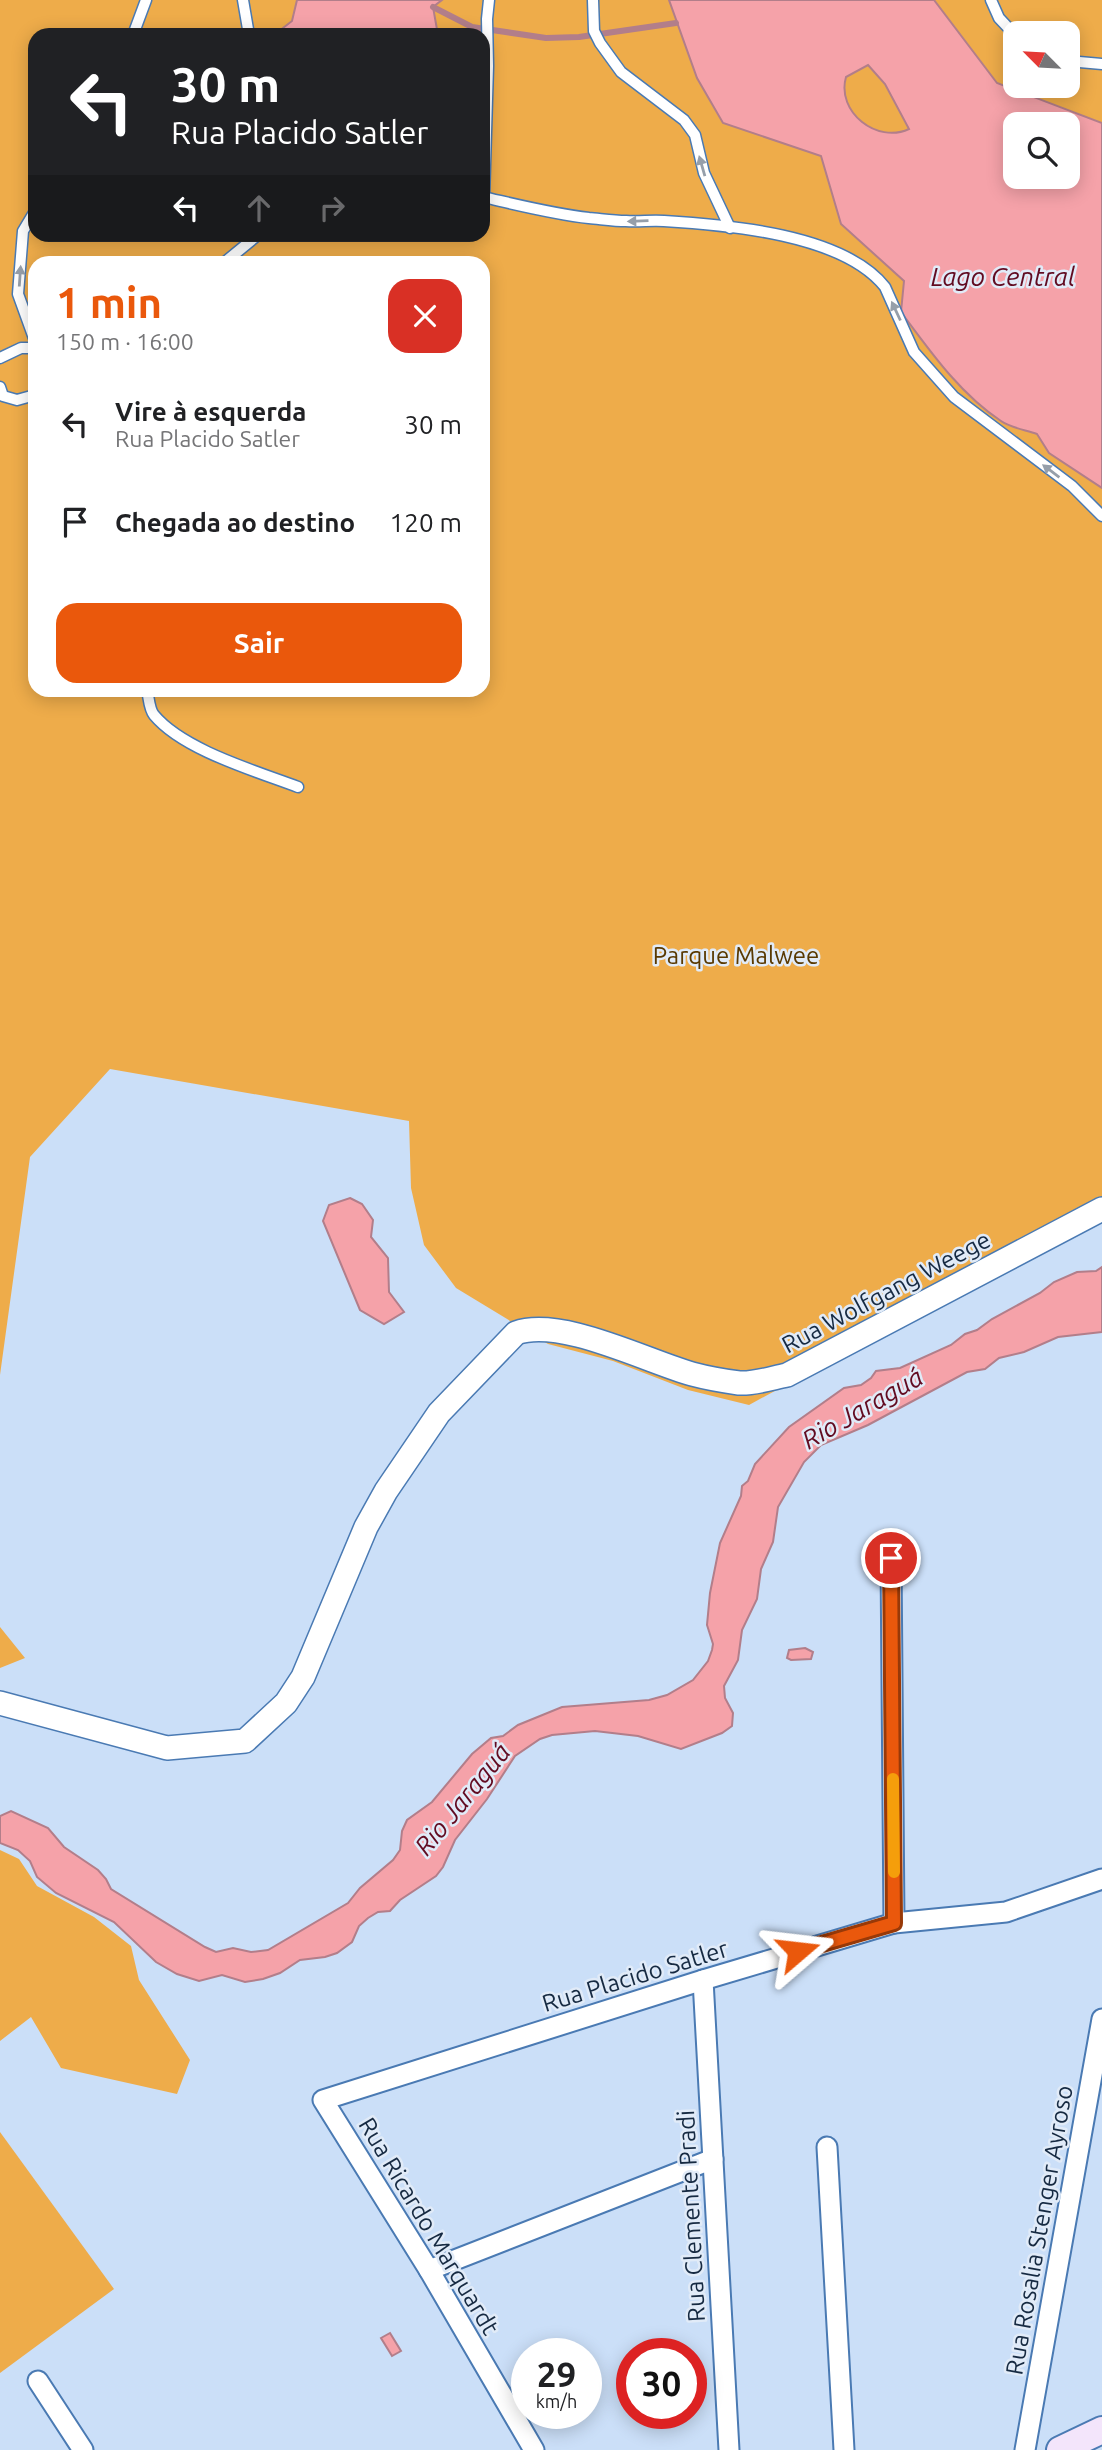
<!DOCTYPE html>
<html lang="pt">
<meta charset="utf-8">
<style>
body{margin:0;font-family:Ubuntu,sans-serif;background:#f2f2f2;color:#202124;height:100vh;display:flex;flex-direction:column;font-size:26px;white-space:nowrap}
*{box-sizing:border-box;margin:0}
p{font-size:23px;color:#757577}
.icon{flex:none;width:38px;height:38px;fill:none;stroke:currentColor;stroke-width:2;stroke-linecap:round;stroke-linejoin:round}
.map{position:relative;flex:1;overflow:hidden}
.drawer{position:absolute;left:28px;top:256px;width:462px;height:441px;display:flex;flex-direction:column;background:#fff;border-radius:21px;box-shadow:0 4px 18px #0003}
.drawer>*{flex:none}
.top-card{position:absolute;left:28px;top:28px;width:462px;height:214px;border-radius:21px;box-shadow:0 4px 18px #0003;background:#202124;color:#fff;overflow:hidden}
.needle{width:46px;rotate:294deg}
.buttons{position:absolute;left:1003px;top:21px;display:grid;gap:14px}
.buttons a{display:grid;place-items:center;width:77px;height:77px;border-radius:14px;background:#fff;box-shadow:0 4px 18px #0003;font-size:35px}
.speed{position:absolute;left:511px;top:2338px;display:flex;gap:14px;font-size:35px;font-weight:700;text-align:center}
.speed>*{display:grid;place-content:center;width:91px;height:91px;border-radius:50%;background:#fff;box-shadow:0 4px 18px #0003;line-height:1}
.speed small{font-size:18px;font-weight:400}
.speed .limit{border:10px solid #d22;background:#fff;color:#111}
.pin{position:absolute;display:grid;place-items:center;width:60px;height:60px;color:#fff;margin:-30px;border:4px solid #fff;border-radius:50%;box-shadow:0 2px 7px #0007}
.me{position:absolute;width:77px;margin:-38px;rotate:73deg;stroke-linejoin:round;filter:drop-shadow(0 0 5px #0008)}
.turn{display:flex;align-items:center;gap:24px;height:147px;padding:0 28px;font-size:32px}
.turn .icon{width:91px;height:91px;stroke-width:2.5}
.turn b{display:block;font-size:49px;line-height:60px}
.lanes{display:flex;align-items:center;height:66px;padding:0 28px;background:#0003;justify-content:center;gap:35px;direction:ltr}
.lanes .off{opacity:.35}
.round{display:grid;place-items:center;flex:none;width:74px;height:74px;border-radius:21px;background:#f2f2f2}
.head{display:flex;align-items:center;justify-content:space-between;height:119px;padding:0 28px}
h1{font-size:42px;font-weight:600;line-height:52px;color:#ea580c}
.action{display:flex;gap:14px;margin-top:auto;padding:14px 28px}
.action a{flex:1;height:80px;border-radius:21px;background:#ea580c;color:#fff;font-size:28px;font-weight:600;line-height:80px;text-align:center}
ul{padding:0;list-style:none}
li{display:flex;align-items:center;gap:21px;height:98px;padding:0 28px}
li div{flex:1}
li b{display:block;font-size:26px}
li em{font-style:normal}
.map>svg:first-child{display:block}
</style>
<div class="map">
<svg width="1102" height="2450" viewBox="0 0 1102 2450">
<rect width="100%" height="100%" fill="#cbdff8"/>
<g fill="#eeac4a" fill-rule="evenodd">
<path d="M0,0H1102V1212L749,1405L688,1390L613,1361L548,1344L456,1288L424,1245L411,1188L409,1121L110,1069L30,1157L0,1375ZM1015,33H1068V86H1015ZM35,35H483V234H35ZM1015,124H1068V177H1015ZM35,262H483V690H35Z"/>
<polygon points="0,1627 25,1658 0,1668"/>
<polygon points="0,1850 19,1859 37,1886 94,1917 131,1946 139,1980 190,2060 177,2094 61,2068 31,2017 0,2041"/>
<polygon points="0,2132 114,2289 0,2373"/>
</g>
<g fill="#f5a2a9" stroke="#b27e8a" stroke-width="2" fill-rule="evenodd">
<polygon points="297,0 442,0 433,7 438,35 274,35 292,21"/>
<path d="M669,0H934L997,83L1102,123V488L1049,453L1037,434C1026,430 1011,428 1001,421C960,394 930,351 901,312L904,281L841,224L821,156L723,123L697,78ZM868,65L885,84L909,129C877,144 836,112 846,77ZM1015,124H1068V177H1015Z"/>
<polygon points="350,1198 362,1204 373,1220 371,1237 388,1258 389,1292 404,1312 384,1324 360,1310 323,1221 329,1205"/>
<polygon points="1102,1267 1102,1332 1058,1337 1024,1352 999,1358 985,1369 967,1372 868,1425 821,1445 804,1462 778,1507 773,1542 761,1569 757,1599 742,1630 738,1660 724,1686 725,1698 733,1713 732,1726 722,1733 681,1749 638,1736 595,1731 552,1735 540,1739 515,1756 487,1799 455,1840 443,1867 436,1876 400,1900 390,1911 378,1912 368,1918 359,1926 352,1942 337,1953 325,1957 300,1960 280,1973 263,1979 245,1982 222,1975 199,1981 177,1974 156,1962 114,1922 56,1893 37,1877 30,1861 18,1850 0,1843 0,1816 11,1811 48,1828 64,1847 98,1870 106,1879 111,1889 205,1947 216,1952 233,1948 251,1952 268,1950 348,1903 360,1888 393,1860 400,1850 402,1831 407,1820 432,1802 472,1754 491,1738 503,1736 518,1725 562,1707 649,1700 667,1695 693,1680 708,1661 712,1650 713,1644 707,1625 710,1593 720,1543 741,1496 742,1486 748,1481 755,1464 789,1427 844,1388 861,1385 871,1378 876,1371 900,1368 951,1345 965,1334 977,1330 992,1319 1040,1293 1054,1282 1077,1272 1096,1271"/>
<polygon points="805,1648 813,1652 811,1659 791,1660 787,1658 789,1650"/>
<polygon points="390,2333 401,2351 392,2356 381,2338"/>
</g>
<g fill="none" stroke-linecap="round" stroke-linejoin="round">
<polyline stroke="#b27e8a" stroke-width="6" points="433,7 472,27 546,38 579,37 676,23"/>
<g stroke="#4a7ab3" stroke-width="13">
<g id="service">
<polyline points="243,0 249,35"/>
<polyline points="593,0 594,31 600,43 621,72 684,120 695,135 704,173 730,228"/>
<polyline points="991,0 999,18 1015,35"/>
<polyline points="133,35 146,0"/>
<polyline points="1068,61 1102,64"/>
<path d="M483,197C518,205 553,214 589,218C601,219 614,221 626,221C639,222 651,220 664,221C728,225 843,234 885,287L914,352L954,397L1072,486L1102,516"/>
<polyline points="484,198 488,66 487,19 489,0"/>
<polyline points="35,211 23,231 18,294 35,341"/>
<polyline points="225,262 259,234"/>
<polyline points="0,358 21,348 35,348"/>
<polyline points="0,387 3,396 17,400 35,395"/>
<path d="M147,690C149,698 149,709 154,715C183,750 256,771 298,787"/>
</g>
</g>
<g stroke="#4a7ab3" stroke-width="23">
<g id="minor">
<polyline points="894,1923 1006,1912 1102,1879"/>
<polyline points="703,1980 729,2450"/>
<polyline points="827,2147 844,2450"/>
<polyline points="429,2270 713,2159"/>
<polyline points="38,2381 83,2450"/>
<polyline points="534,2450 429,2270 323,2100 703,1980 894,1923 891,1558"/>
<polyline points="1025,2450 1102,2019"/>
</g>
</g>
<g stroke="#4a7ab3" stroke-width="26">
<path id="tertiary" d="M0,1703L167,1748L245,1741L286,1703L303,1677L366,1527L386,1491L439,1413L516,1333C561,1317 646,1361 692,1374C707,1378 724,1381 739,1383C755,1384 772,1378 787,1375L1102,1209"/>
</g>
<g stroke="#4a7ab3" stroke-width="30">
<polyline id="secondary" points="1060,2450 1102,2430"/>
</g>
<use href="#service" stroke="#fff" stroke-width="10"/>
<use href="#minor" stroke="#fff" stroke-width="19"/>
<use href="#tertiary" stroke="#fff" stroke-width="23"/>
<use href="#secondary" stroke="#f3e5fb" stroke-width="26"/>
</g>
<defs><path id="oneway-solid" d="M-6-.8H1V-3.2L6.5 0L1 3.2V.8H-6Z" transform="scale(1.75)"/></defs>
<g fill="#969faa">
<use href="#oneway-solid" transform="translate(702 166) rotate(-106)"/>
<use href="#oneway-solid" transform="translate(638 221) rotate(178)"/>
<use href="#oneway-solid" transform="translate(20 276) rotate(-86)"/>
<use href="#oneway-solid" transform="translate(896 311) rotate(-115)"/>
<use href="#oneway-solid" transform="translate(1051 471) rotate(-143)"/>
</g>
<g fill="none" stroke-linecap="round" stroke-linejoin="round">
<g stroke="#983908" stroke-width="18">
<polyline id="route" points="798,1951 894,1923 891,1558"/>
</g>
<use href="#route" stroke="#ea580c" stroke-width="12"/>
<polyline stroke="#f59e0b" stroke-width="12" points="893,1779 894,1872"/>
</g>
<g text-anchor="middle" dominant-baseline="central" stroke-width="5" stroke-linejoin="round" paint-order="stroke">
<g font-size="24" fill="#593901" stroke="#e1ebf8">
<text x="736" y="955">Parque Malwee</text>
</g>
<g font-size="24" fill="#162a42" stroke="#e1ebf8">
<text transform="translate(886 1292) rotate(-28)">Rua Wolfgang Weege</text>
<text transform="translate(635 1976) rotate(-17)">Rua Placido Satler</text>
<text transform="translate(691 2216) rotate(-93)">Rua Clemente Pradi</text>
<text transform="translate(429 2226) rotate(59)">Rua Ricardo Marquardt</text>
<text transform="translate(1039 2230) rotate(-80)">Rua Rosalia Stenger Ayroso</text>
</g>
<g font-size="26" font-style="italic" fill="#620b21" stroke="#e1ebf8">
<text x="1003" y="276">Lago Central</text>
<text transform="translate(862 1408) rotate(-30)">Rio Jaraguá</text>
<text transform="translate(462 1799) rotate(-51)">Rio Jaraguá</text>
</g>
</g>
</svg>
<div class="buttons">
<a><svg class="needle" viewBox="-14 -14 28 28"><path d="M0-13l5 13h-10z" fill="#e53935"/><path d="M0 13l5-13h-10z" fill="#757577"/></svg></a>
<a><svg class="icon" aria-label="search" viewBox="0 0 24 24"><circle cx="10" cy="10" r="6"/><path d="M15 15l6 6"/></svg></a>
</div>
<div class="speed"><div>29<small>km/h</small></div><div class="limit">30</div></div>
<div class="pin" style="left:891px;top:1558px;background:#d93025"><svg class="icon" aria-label="arrive" viewBox="0 0 24 24"><path d="M6 21V4h12l-3 4 3 4H6"/></svg></div>
<svg class="me" style="left:798px;top:1951px" viewBox="-20 -20 40 40"><path d="M0-17L14 15 0 8-14 15z" fill="#ea580c" stroke="#fff" stroke-width="4"/></svg>
<div class="top-card">
<div class="turn"><svg class="icon" aria-label="left" viewBox="0 0 24 24"><path d="M17 20v-9H6M10 6l-5 5 5 5"/></svg><div><b>30 m</b>Rua Placido Satler</div></div>
<div class="lanes"><svg class="icon" aria-label="left" viewBox="0 0 24 24"><path d="M17 20v-9H6M10 6l-5 5 5 5"/></svg><svg class="icon off" aria-label="ahead" viewBox="0 0 24 24"><path d="M12 20V5M6 11l6-6 6 6"/></svg><svg class="icon off" aria-label="right" viewBox="0 0 24 24"><path d="M7 20v-9h11M14 6l5 5-5 5"/></svg></div>
</div>
<section class="drawer">
<div class="head"><div><h1>1 min</h1><p>150 m · 16:00</p></div><a class="round" style="background:#d93025;color:#fff"><svg class="icon" aria-label="close" viewBox="0 0 24 24"><path d="M6 6l12 12M18 6L6 18"/></svg></a></div>
<ul>
<li><svg class="icon" aria-label="left" viewBox="0 0 24 24"><path d="M17 20v-9H6M10 6l-5 5 5 5"/></svg><div><b>Vire à esquerda</b><p>Rua Placido Satler</p></div><em>30 m</em></li>
<li><svg class="icon" aria-label="arrive" viewBox="0 0 24 24"><path d="M6 21V4h12l-3 4 3 4H6"/></svg><div><b>Chegada ao destino</b></div><em>120 m</em></li>
</ul>
<div class="action"><a>Sair</a></div>
</section>
</div>
